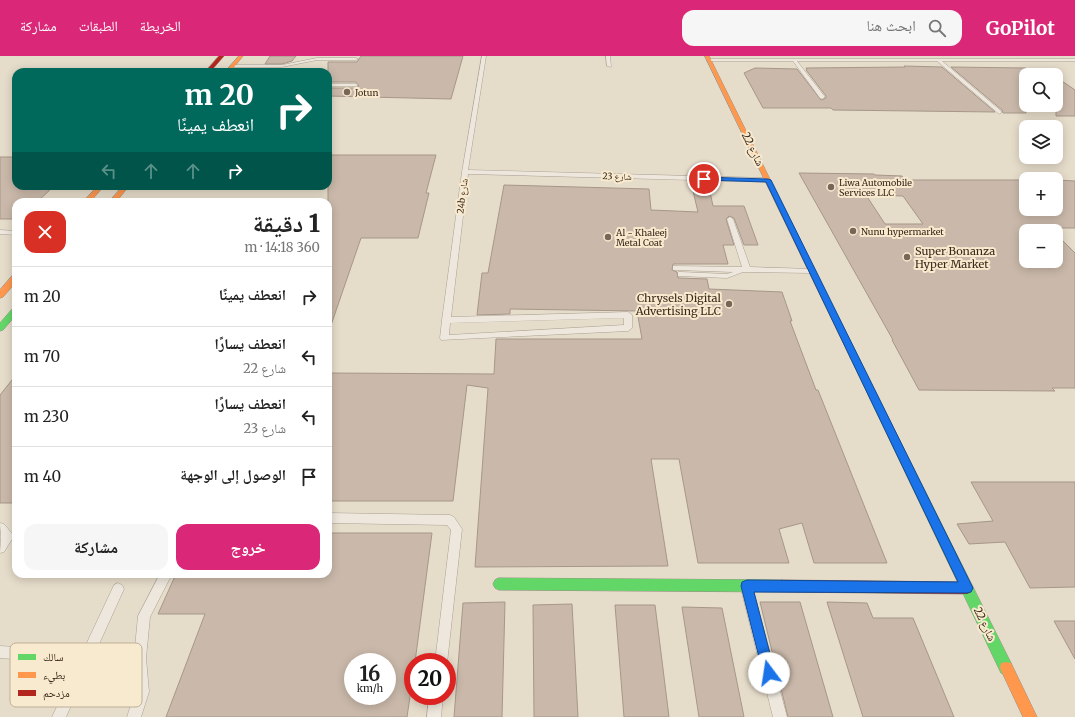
<!DOCTYPE html>
<html lang="ar">
<meta charset="utf-8">
<style>
body{margin:0;font-family:Merriweather,"Noto Naskh Arabic",serif;background:#f6f6f6;color:#222;direction:rtl;height:100vh;display:flex;flex-direction:column;font-size:15px;white-space:nowrap}
*{box-sizing:border-box;margin:0}
p{font-size:13px;color:#767676}
.icon{flex:none;width:22px;height:22px;fill:none;stroke:currentColor;stroke-width:2;stroke-linecap:round;stroke-linejoin:round}
.map{position:relative;flex:1;overflow:hidden;direction:ltr}
.details{position:absolute;left:12px;top:142px;width:320px;height:380px;display:flex;flex-direction:column;background:#fff;border-radius:12px;box-shadow:0 2px 10px #0003;direction:rtl}
.details>*{flex:none}
.banner{position:absolute;left:12px;top:12px;width:320px;height:122px;border-radius:12px;box-shadow:0 2px 10px #0003;direction:rtl;background:#00695c;color:#fff;overflow:hidden}
.buttons{position:absolute;left:1019px;top:12px;display:grid;gap:8px}
.buttons a{display:grid;place-items:center;width:44px;height:44px;border-radius:8px;background:#fff;box-shadow:0 2px 10px #0003;font-size:20px}
.speed{position:absolute;left:344px;top:597px;display:flex;gap:8px;font-size:20px;font-weight:700;text-align:center}
.speed>*{display:grid;place-content:center;width:52px;height:52px;border-radius:50%;background:#fff;box-shadow:0 2px 10px #0003;line-height:1}
.speed small{font-size:10px;font-weight:400}
.speed .limit{border:6px solid #d22;background:#fff;color:#111}
.pin{position:absolute;display:grid;place-items:center;width:34px;height:34px;color:#fff;margin:-17px;border:2px solid #fff;border-radius:50%;box-shadow:0 1px 4px #0007}
.me{position:absolute;width:44px;margin:-22px;rotate:346deg;stroke-linejoin:round;filter:drop-shadow(0 0 3px #0008)}
.turn{display:flex;align-items:center;gap:14px;height:84px;padding:0 12px;font-size:18px}
.turn .icon{width:52px;height:52px;stroke-width:2.5}
.turn b{display:block;font-size:28px;line-height:34px}
.lanes{display:flex;align-items:center;height:38px;padding:0 12px;background:#0003;justify-content:center;gap:20px;direction:ltr}
.lanes .off{opacity:.35}
.round{display:grid;place-items:center;flex:none;width:42px;height:42px;border-radius:12px;background:#f6f6f6}
.head{display:flex;align-items:center;justify-content:space-between;height:68px;padding:0 12px}
h1{font-size:24px;font-weight:800;line-height:30px}
.cta{display:flex;gap:8px;margin-top:auto;padding:8px 12px}
.cta a{flex:1;height:46px;border-radius:12px;background:#db2777;color:#fff;font-size:16px;font-weight:800;line-height:46px;text-align:center}
.cta a+a{background:#f6f6f6;color:#222}
ul{padding:0;list-style:none}
li{display:flex;align-items:center;gap:12px;height:60px;padding:0 12px;border-top:1px solid #e0e0e0}
li div{flex:1}
li b{display:block;font-size:15px}
li em{font-style:normal}
header{display:flex;align-items:center;gap:24px;box-sizing:border-box;height:56px;padding:0 20px;background:#db2777;color:#fff}
header strong{font-size:19px}
nav{display:flex;gap:22px;margin-inline-start:auto;font-size:14px}
.search{width:280px;height:36px;background:#f6f6f6;display:flex;align-items:center;gap:10px;box-sizing:border-box;padding:0 14px;border-radius:12px;color:#767676;font-size:15px}
.map>svg:first-child{display:block}
</style>
<header>
<strong>GoPilot</strong>
<div class="search"><svg class="icon" aria-label="search" viewBox="0 0 24 24"><circle cx="10" cy="10" r="6"/><path d="M15 15l6 6"/></svg>ابحث هنا</div>
<nav><a>الخريطة</a><a>الطبقات</a><a>مشاركة</a></nav>
</header>
<div class="map">
<svg width="1075" height="661" viewBox="0 0 1075 661">
<rect width="100%" height="100%" fill="#e6dcca"/>
<g fill="#cab9aa" stroke="#a69789" fill-rule="evenodd">
<polygon points="270,0 296,0 292,5 282,8 265,8"/>
<polygon points="361,0 463,0 451,43 328,40 328,32 356,32 359,30 356,26 328,26 328,6 357,6"/>
<polygon points="904,10 942,11 995,56 833,54 831,52 763,52 744,17 755,12 797,13 821,44 826,42 826,40 806,14 807,14 806,12 905,11"/>
<polygon points="951,11 1026,12 1026,57 1003,57 1002,54"/>
<polygon points="1056,21 1075,34 1075,60 1056,60"/>
<polygon points="328,99 436,99 426,137 429,137 418,182 361,182 330,272 328,272"/>
<polygon points="0,101 16,101 16,130 54,130 37,146 16,146 16,163 0,163"/>
<path d="M799,117L874,118L875,119L902,120L905,124H1026V153H1056V124L1075,125V172H1050L1053,175H1026V205H1056V178L1075,197V332H1052L1055,335L919,334L892,284H893ZM866,139L903,140L923,168H885Z"/>
<polygon points="504,129 649,133 651,154 698,156 693,135 710,136 713,150 744,150 758,189 744,189 734,162 729,160 726,163 734,189 723,189 728,208 673,208 672,214 677,216 678,222 707,223 709,233 782,236 792,265 790,265 816,334 818,334 887,507 814,507 802,467 779,473 789,507 698,507 679,403 651,403 668,510 475,511 488,332 467,329 453,445 328,445 328,317 494,318 496,283 642,283 637,255 510,253 510,258 477,259 482,217 488,217"/>
<polygon points="16,319 16,447 0,447 0,339"/>
<polygon points="971,426 1075,426 1075,531 1030,532 1005,486 969,488 957,468 993,465"/>
<path d="M328,477H432L415,606H413V620L407,661H166L205,558H158L176,518H328ZM353,606H387V640H353Z"/>
<polygon points="505,546 502,661 454,661 463,547"/>
<polygon points="760,546 800,546 833,661 788,661"/>
<polygon points="827,546 867,547 873,562 913,562 954,661 863,661"/>
<polygon points="572,548 578,661 534,661 533,549"/>
<polygon points="615,549 655,549 669,661 624,661"/>
<polygon points="682,551 722,552 744,661 699,661"/>
<polygon points="1054,565 1075,565 1075,603"/>
</g>
<g fill="none" stroke-linecap="round" stroke-linejoin="round">
<g stroke="#aba194" stroke-width="1">
<g id="lane">
<path d="M482,0H486L468,114L768,122L771,124L768,126L468,118L451,261L628,256L632,259V272L628,275L441,284L440,282L442,264L462,116ZM624,262V269L449,279L450,267Z"/>
<polygon points="606,0 610,0 611,11 607,10"/>
<polygon points="317,2 356,2 358,3 356,4 317,4 282,11 233,11 231,10 233,9 282,9"/>
<polygon points="709,3 1075,3 1075,5 942,5 1001,55 1001,57 999,58 937,5 797,5 825,41 822,43 820,42 793,5 707,5"/>
<polygon points="328,28 356,28 358,29 356,30 328,30"/>
<polygon points="730,161 733,163 750,211 812,213 816,215 812,217 743,216 727,222 678,220 678,216 681,216 727,218 733,216 676,214 673,214 673,210 742,211 727,163"/>
<polygon points="0,174 16,175 16,179 0,178"/>
<polygon points="328,457 450,459 454,461 462,473 447,607 435,606 451,474 447,469 328,467"/>
<polygon points="0,467 4,468 14,480 4,496 0,497 1,481"/>
<polygon points="160,518 172,518 150,561 146,602 149,636 141,661 127,661 135,636 134,602 138,560"/>
<polygon points="118,527 122,529 124,533 66,661 52,661 77,608 0,602 0,590 83,595 114,529"/>
<polygon points="747,527 751,529 753,533 787,661 773,661 741,533 743,529"/>
<polygon points="429,640 443,640 441,661 427,661"/>
</g>
</g>
<g stroke="#9a9083" stroke-width="1">
<g id="fast">
<polygon points="16,251 16,259 3,274 0,275 0,267 13,252"/>
<polygon points="854,298 858,301 1011,607 1012,612 1011,617 1006,618 1001,617 850,301"/>
<polygon points="499,522 782,524 786,526 788,530 786,534 782,536 499,534 495,532 493,528 495,524"/>
</g>
</g>
<g stroke="#9a9083" stroke-width="1">
<g id="slow">
<polygon points="239,0 243,0 230,16 225,16"/>
<polygon points="705,0 709,0 858,301 857,303 851,303 850,301"/>
<polygon points="98,130 104,130 90,146 83,146"/>
<polygon points="123,130 129,130 116,146 109,146"/>
<polygon points="13,219 16,219 16,226 3,241 0,242 0,234"/>
<polygon points="1006,606 1011,607 1037,661 1023,661 1000,612 1001,607"/>
</g>
</g>
<g stroke="#9a9083" stroke-width="1">
<g id="jam">
<polygon points="219,0 224,0 210,16 205,16"/>
<polygon points="782,524 967,526 971,528 973,532 971,536 967,538 782,536 778,534 776,530 778,526"/>
</g>
</g>
<use href="#lane" fill="#ede7dd" fill-rule="evenodd"/>
<use href="#fast" fill="#63d668" fill-rule="evenodd"/>
<use href="#slow" fill="#ff974d" fill-rule="evenodd"/>
<use href="#jam" fill="#b3261e" fill-rule="evenodd"/>
</g>
<polygon fill="#1a73e8" stroke="#114b97" points="702,121 768,123 771,124 973,532 971,536 967,537 754,536 775,617 774,622 769,624 764,622 763,617 741,530 742,526 747,524 958,526 766,126 704,124 701,123"/>
<g fill="#766758" stroke="#f8eace" stroke-width="1.5">
<circle cx="347" cy="36" r="4"/>
<circle cx="831" cy="131" r="4"/>
<circle cx="853" cy="175" r="4"/>
<circle cx="608" cy="181" r="4"/>
<circle cx="907" cy="201" r="4"/>
<circle cx="729" cy="248" r="4"/>
</g>
<g text-anchor="middle" dominant-baseline="central" stroke-width="4" stroke-linejoin="round" paint-order="stroke">
<g font-size="9" fill="#3a281b" stroke="#f8eace" text-anchor="start">
<text x="355" y="36">Jotun</text>
<text x="839" y="126">Liwa Automobile<tspan x="839" dy="10">Services LLC</tspan></text>
<text x="861" y="175">Nunu hypermarket</text>
<text x="616" y="176">Al - Khaleej<tspan x="616" dy="10">Metal Coat</tspan></text>
</g>
<g font-size="9" fill="#3a281b" stroke="#f8eace">
<text transform="translate(617 120) rotate(2)">شارع 23</text>
<text transform="translate(462 140) rotate(-83)">24b شارع</text>
</g>
<g font-size="11" fill="#3a281b" stroke="#f8eace">
<text transform="translate(753 93) rotate(64)">شارع 22</text>
<text transform="translate(985 568) rotate(64)">شارع 22</text>
</g>
<g font-size="11" fill="#3a281b" stroke="#f8eace" text-anchor="start">
<text x="915" y="195">Super Bonanza<tspan x="915" dy="13">Hyper Market</tspan></text>
<text x="721" y="242" text-anchor="end">Chrysels Digital<tspan x="721" dy="13">Advertising LLC</tspan></text>
</g>
</g>
<rect x="10" y="587" width="132" height="64" rx="6" fill="#f8eace" stroke="#bfb098" stroke-width="1"/>
<rect x="18" y="598" width="18" height="6" fill="#63d668"/>
<rect x="18" y="616" width="18" height="6" fill="#ff974d"/>
<rect x="18" y="634" width="18" height="6" fill="#b3261e"/>
<g font-size="11" fill="#3a281b">
<text x="43" y="605">سالك</text>
<text x="43" y="623">بطيء</text>
<text x="43" y="641">مزدحم</text>
</g>
</svg>
<div class="buttons">
<a><svg class="icon" aria-label="search" viewBox="0 0 24 24"><circle cx="10" cy="10" r="6"/><path d="M15 15l6 6"/></svg></a>
<a><svg class="icon" aria-label="layers" viewBox="0 0 24 24"><path d="M12 4l9 5-9 5-9-5zM3 14l9 5 9-5"/></svg></a>
<a>+</a>
<a>−</a>
</div>
<div class="speed"><div>16<small>km/h</small></div><div class="limit">20</div></div>
<div class="pin" style="left:704px;top:123px;background:#d93025"><svg class="icon" aria-label="arrive" viewBox="0 0 24 24"><path d="M6 21V4h12l-3 4 3 4H6"/></svg></div>
<svg class="me" style="left:769px;top:617px" viewBox="-20 -20 40 40"><circle r="19" fill="#fff"/><path d="M0-13L10 11 0 6-10 11z" fill="#1a73e8"/></svg>
<div class="banner">
<div class="turn"><svg class="icon" aria-label="right" viewBox="0 0 24 24"><path d="M7 20v-9h11M14 6l5 5-5 5"/></svg><div><b>20 m</b>انعطف يمينًا</div></div>
<div class="lanes"><svg class="icon off" aria-label="left" viewBox="0 0 24 24"><path d="M17 20v-9H6M10 6l-5 5 5 5"/></svg><svg class="icon off" aria-label="ahead" viewBox="0 0 24 24"><path d="M12 20V5M6 11l6-6 6 6"/></svg><svg class="icon off" aria-label="ahead" viewBox="0 0 24 24"><path d="M12 20V5M6 11l6-6 6 6"/></svg><svg class="icon" aria-label="right" viewBox="0 0 24 24"><path d="M7 20v-9h11M14 6l5 5-5 5"/></svg></div>
</div>
<section class="details">
<div class="head"><div><h1>1 دقيقة</h1><p>360 m · 14:18</p></div><a class="round" style="background:#d93025;color:#fff"><svg class="icon" aria-label="close" viewBox="0 0 24 24"><path d="M6 6l12 12M18 6L6 18"/></svg></a></div>
<ul>
<li><svg class="icon" aria-label="right" viewBox="0 0 24 24"><path d="M7 20v-9h11M14 6l5 5-5 5"/></svg><div><b>انعطف يمينًا</b></div><em>20 m</em></li>
<li><svg class="icon" aria-label="left" viewBox="0 0 24 24"><path d="M17 20v-9H6M10 6l-5 5 5 5"/></svg><div><b>انعطف يسارًا</b><p>شارع 22</p></div><em>70 m</em></li>
<li><svg class="icon" aria-label="left" viewBox="0 0 24 24"><path d="M17 20v-9H6M10 6l-5 5 5 5"/></svg><div><b>انعطف يسارًا</b><p>شارع 23</p></div><em>230 m</em></li>
<li><svg class="icon" aria-label="arrive" viewBox="0 0 24 24"><path d="M6 21V4h12l-3 4 3 4H6"/></svg><div><b>الوصول إلى الوجهة</b></div><em>40 m</em></li>
</ul>
<div class="cta"><a>خروج</a><a>مشاركة</a></div>
</section>
</div>
